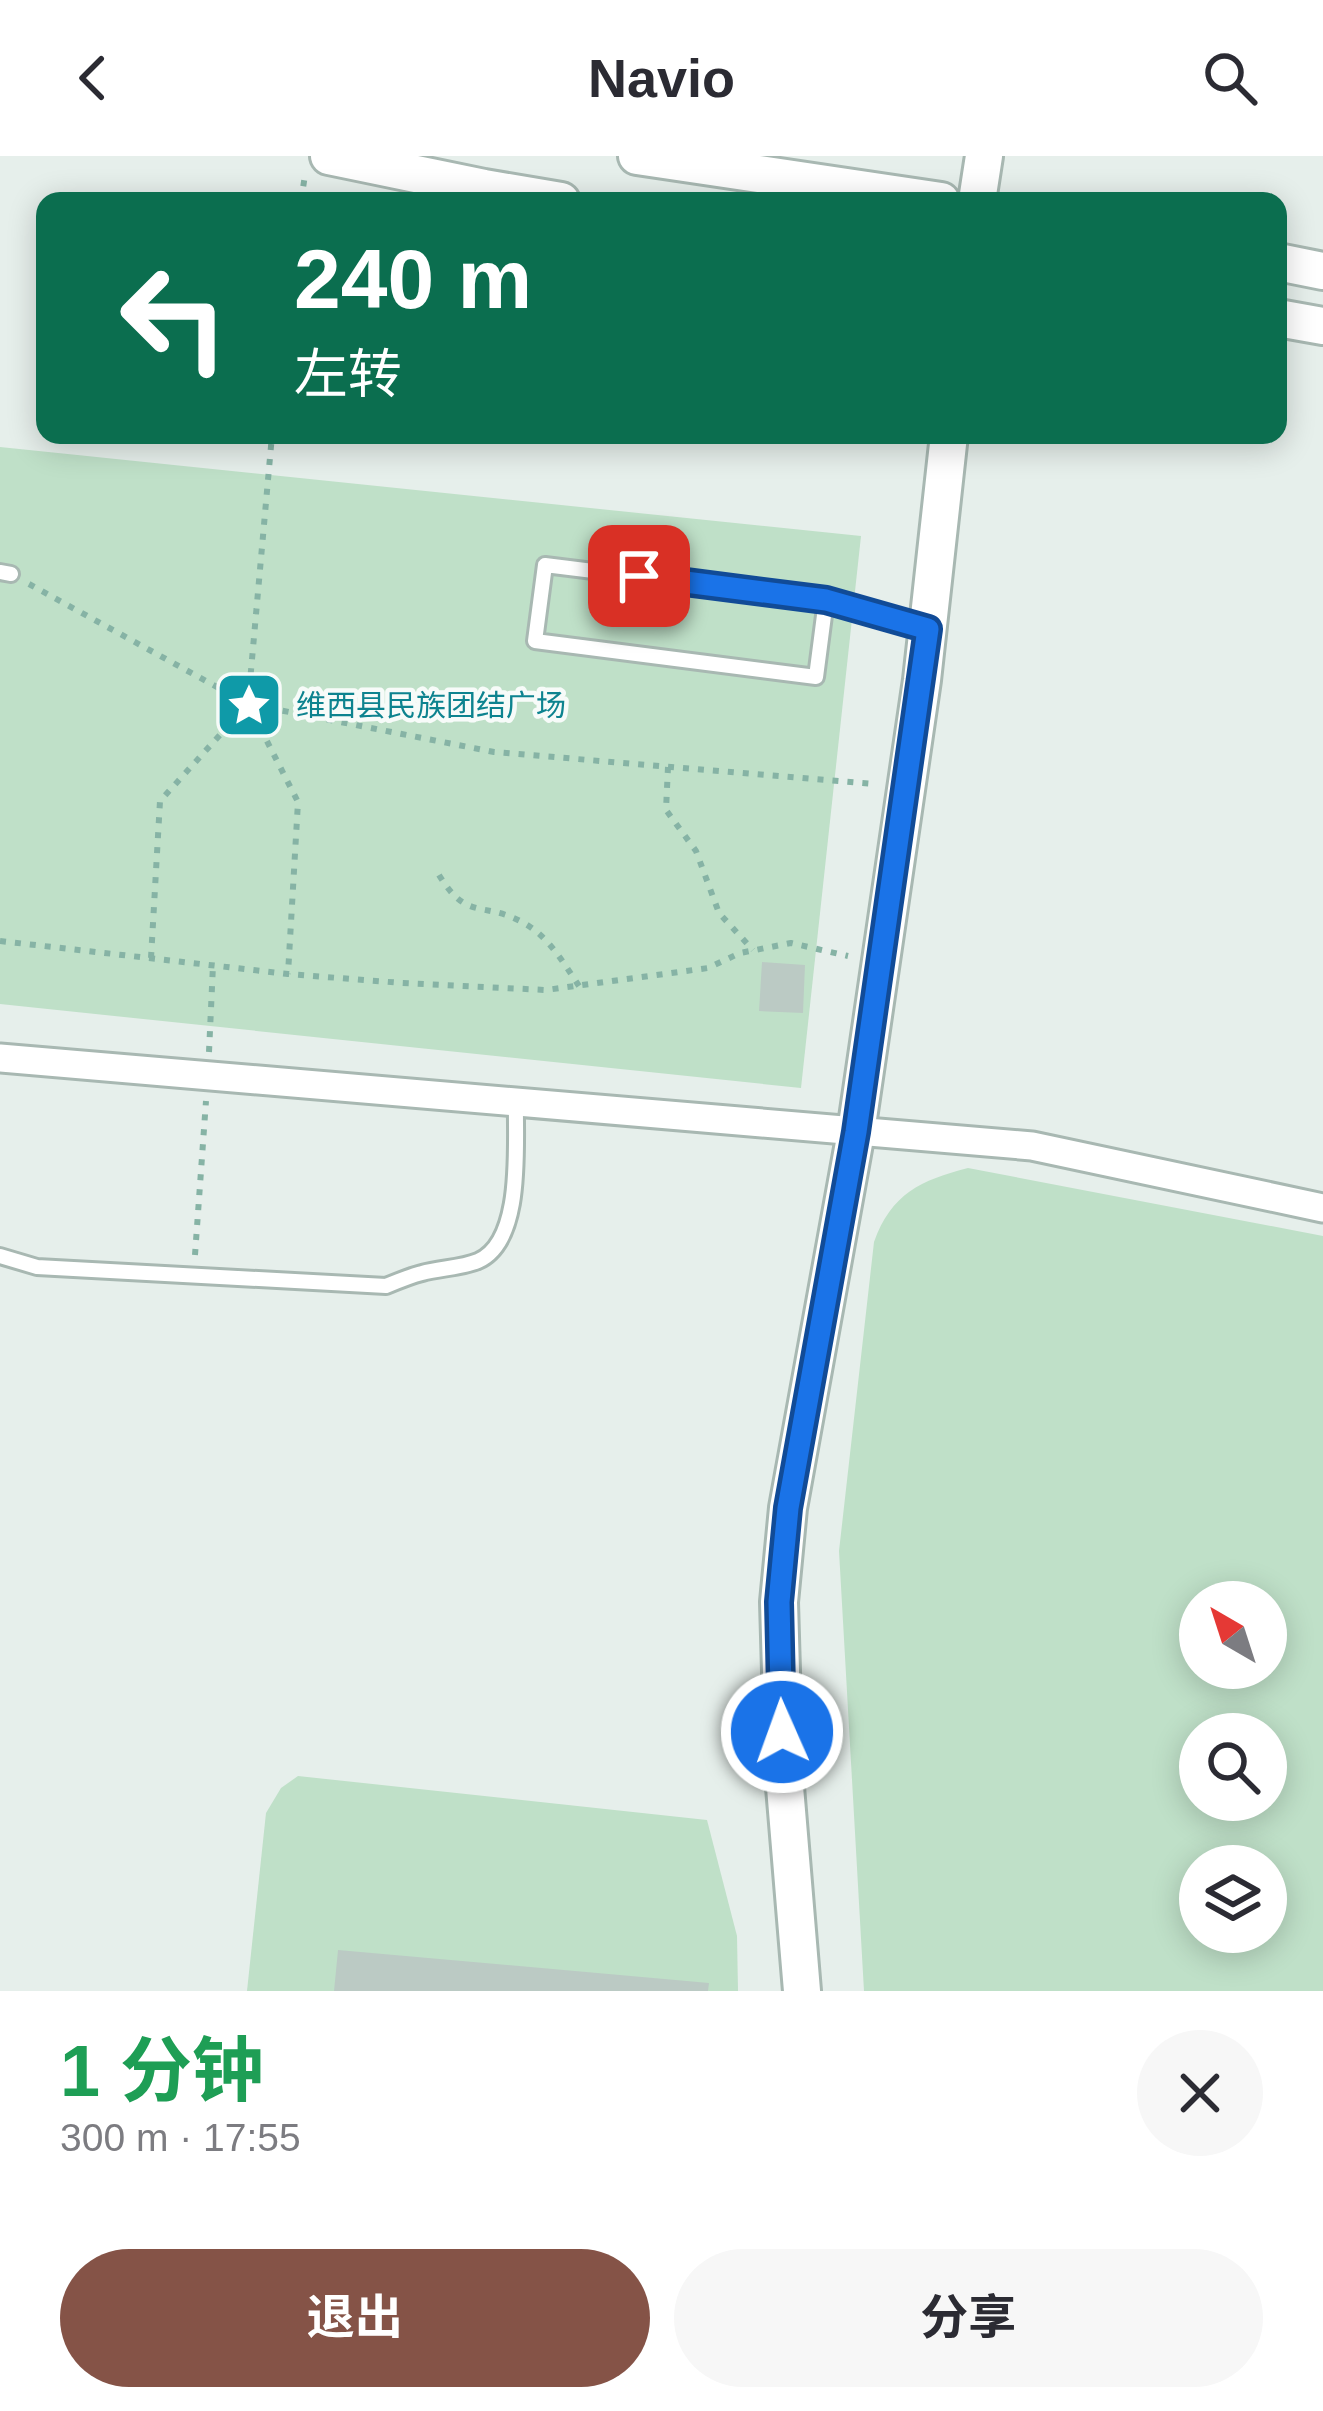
<!DOCTYPE html>
<html lang="zh">
<meta charset="utf-8">
<style>
body{margin:0;font-family:Arial,"Noto Sans SC",sans-serif;background:#f7f7f7;color:#2b2b33;height:100vh;display:flex;flex-direction:column;font-size:45px;white-space:nowrap}
*{box-sizing:border-box;margin:0}
p{font-size:39px;color:#7c7c81}
.icon{flex:none;width:66px;height:66px;fill:none;stroke:currentColor;stroke-width:2;stroke-linecap:round;stroke-linejoin:round}
.map{position:relative;height:1835px;overflow:hidden}
.sheet{display:flex;flex-direction:column;background:#fff;flex:1}
.sheet>*{flex:none}
.banner{position:absolute;left:36px;top:36px;width:1251px;height:252px;border-radius:24px;box-shadow:0 6px 30px #0003;background:#0b6e4f;color:#fff;overflow:hidden}
.needle{width:78px;rotate:321deg}
.buttons{position:absolute;left:1179px;top:1425px;display:grid;gap:24px}
.buttons a{display:grid;place-items:center;width:108px;height:108px;border-radius:50%;background:#fff;box-shadow:0 6px 30px #0003;font-size:60px}
.pin{position:absolute;display:grid;place-items:center;width:102px;height:102px;color:#fff;margin:-51px;border-radius:24px;box-shadow:0 6px 18px #0006}
.me{position:absolute;width:132px;margin:-66px;rotate:358deg;stroke-linejoin:round;filter:drop-shadow(0 0 9px #0008)}
.turn{display:flex;align-items:center;gap:42px;height:252px;padding:0 60px;font-size:54px}
.turn .icon{width:156px;height:156px;stroke-width:2.5}
.turn b{display:block;font-size:84px;line-height:102px}
.round{display:grid;place-items:center;flex:none;width:126px;height:126px;border-radius:63px;background:#f7f7f7}
.summary{display:flex;align-items:center;justify-content:space-between;height:204px;padding:0 60px}
h1{font-size:72px;font-weight:700;line-height:90px;color:#1e9e55}
.cta{display:flex;gap:24px;margin-top:auto;padding:24px 60px}
.cta a{flex:1;height:138px;border-radius:72px;background:#855347;color:#fff;font-size:48px;font-weight:700;line-height:138px;text-align:center}
.cta a+a{background:#f7f7f7;color:#2b2b33}
header{display:flex;justify-content:space-between;align-items:center;height:156px;padding:0 60px;background:#fff;font-size:54px;font-weight:700}
.map>svg:first-child{display:block}
</style>
<header><svg class="icon" aria-label="back" viewBox="0 0 24 24"><path d="M15 5l-7 7 7 7"/></svg>Navio<svg class="icon" aria-label="search" viewBox="0 0 24 24"><circle cx="10" cy="10" r="6"/><path d="M15 15l6 6"/></svg></header>
<div class="map">
<svg width="1323" height="1835" viewBox="0 0 1323 1835">
<rect width="100%" height="100%" fill="#e6efeb"/>
<g fill="#bfe0c8" fill-rule="evenodd">
<polygon points="0,291 861,380 801,932 0,848"/>
<path d="M968,1012L1323,1080V1835H864L839,1395L874,1086C891,1038 921,1024 968,1012ZM1266,1446V1512H1200V1446ZM1200,1578H1266V1644H1200ZM1200,1710H1266V1776H1200Z"/>
<polygon points="298,1620 707,1664 737,1780 738,1835 247,1835 266,1657 281,1632"/>
</g>
<g fill="#bbcac4">
<polygon points="762,806 805,809 803,857 759,855"/>
<polygon points="338,1794 709,1827 708,1835 334,1835"/>
</g>
<g fill="none" stroke-linecap="round" stroke-linejoin="round">
<g stroke="#a8b8b2" stroke-width="20">
<g id="service">
<polygon points="545,409 826,444 816,521 535,485"/>
<polyline points="0,416 11,418"/>
<polyline points="826,444 925,472"/>
<path d="M0,1100L37,1111L386,1130C398,1125 410,1120 422,1117C440,1112 461,1112 478,1105C524,1085 515,988 516,946"/>
</g>
</g>
<g stroke="#a8b8b2" stroke-width="33">
<polyline id="minor" points="0,902 1032,990 1323,1052"/>
</g>
<g stroke="#a8b8b2" stroke-width="42">
<g id="tertiary">
<polyline points="329,0 484,32 561,45"/>
<polyline points="637,0 941,45"/>
<polyline points="977,45 984,0"/>
<polyline points="1278,106 1323,115"/>
<polyline points="1278,162 1323,170"/>
<polyline points="802,1835 784,1619 779,1446 788,1352 856,976 922,524 949,279"/>
</g>
</g>
<g stroke="#86b3a5" stroke-width="6" stroke-dasharray="6 9" stroke-linecap="butt">
<polyline points="301,45 305,19"/>
<polyline points="29,428 248,548 494,596 873,628"/>
<polyline points="248,548 272,279"/>
<polyline points="668,611 666,654 696,695 719,757 753,794"/>
<path d="M439,719C467,765 481,745 520,765C547,778 563,806 579,830"/>
<polyline points="0,785 288,818 402,827 546,834 708,812 740,797 791,787 848,800"/>
<polyline points="151,802 160,645 248,548 298,646 288,818"/>
<polyline points="209,896 213,809"/>
<polyline points="195,1099 206,945"/>
</g>
<use href="#service" stroke="#fff" stroke-width="14"/>
<use href="#minor" stroke="#fff" stroke-width="27"/>
<use href="#tertiary" stroke="#fff" stroke-width="36"/>
</g>
<g fill="none" stroke-linecap="round" stroke-linejoin="round">
<g stroke="#114b97" stroke-width="30">
<polyline id="route" points="639,420 826,444 928,473 856,976 788,1352 779,1446 782,1576"/>
</g>
<use href="#route" stroke="#1a73e8" stroke-width="21"/>
</g>
<defs>
<g id="sight-square" transform="scale(3.45)"><rect x="-9" y="-9" width="18" height="18" rx="4" fill="#0f9aa8" stroke="#f7fbf9"/><path d="M0-6L1.8-2.2L6-1.7L2.9 1.2L3.7 5.4L0 3.3L-3.7 5.4L-2.9 1.2L-6-1.7L-1.8-2.2Z" fill="#fff"/></g>
</defs>
<g fill-rule="evenodd">
<use href="#sight-square" x="249" y="549"/>
</g>
<g text-anchor="middle" dominant-baseline="central" stroke-width="9" stroke-linejoin="round" paint-order="stroke">
<g font-size="30" fill="#0d838f" stroke="#f7fbf9" text-anchor="start">
<text x="296" y="549">维西县民族团结广场</text>
</g>
</g>
</svg>
<div class="buttons">
<a><svg class="needle" viewBox="-14 -14 28 28"><path d="M0-13l5 13h-10z" fill="#e53935"/><path d="M0 13l5-13h-10z" fill="#7c7c81"/></svg></a>
<a><svg class="icon" aria-label="search" viewBox="0 0 24 24"><circle cx="10" cy="10" r="6"/><path d="M15 15l6 6"/></svg></a>
<a><svg class="icon" aria-label="layers" viewBox="0 0 24 24"><path d="M12 4l9 5-9 5-9-5zM3 14l9 5 9-5"/></svg></a>
</div>
<div class="pin" style="left:639px;top:420px;background:#d93025"><svg class="icon" aria-label="arrive" viewBox="0 0 24 24"><path d="M6 21V4h12l-3 4 3 4H6"/></svg></div>
<svg class="me" style="left:782px;top:1576px" viewBox="-20 -20 40 40"><circle r="17" fill="#1a73e8" stroke="#fff" stroke-width="3"/><path d="M0-11L8 9 0 5-8 9z" fill="#fff"/></svg>
<div class="banner">
<div class="turn"><svg class="icon" aria-label="left" viewBox="0 0 24 24"><path d="M17 20v-9H6M10 6l-5 5 5 5"/></svg><div><b>240 m</b>左转</div></div>
</div>
</div>
<section class="sheet">
<div class="summary"><div><h1>1 分钟</h1><p>300 m · 17:55</p></div><a class="round"><svg class="icon" aria-label="close" viewBox="0 0 24 24"><path d="M6 6l12 12M18 6L6 18"/></svg></a></div>
<div class="cta"><a>退出</a><a>分享</a></div>
</section>
